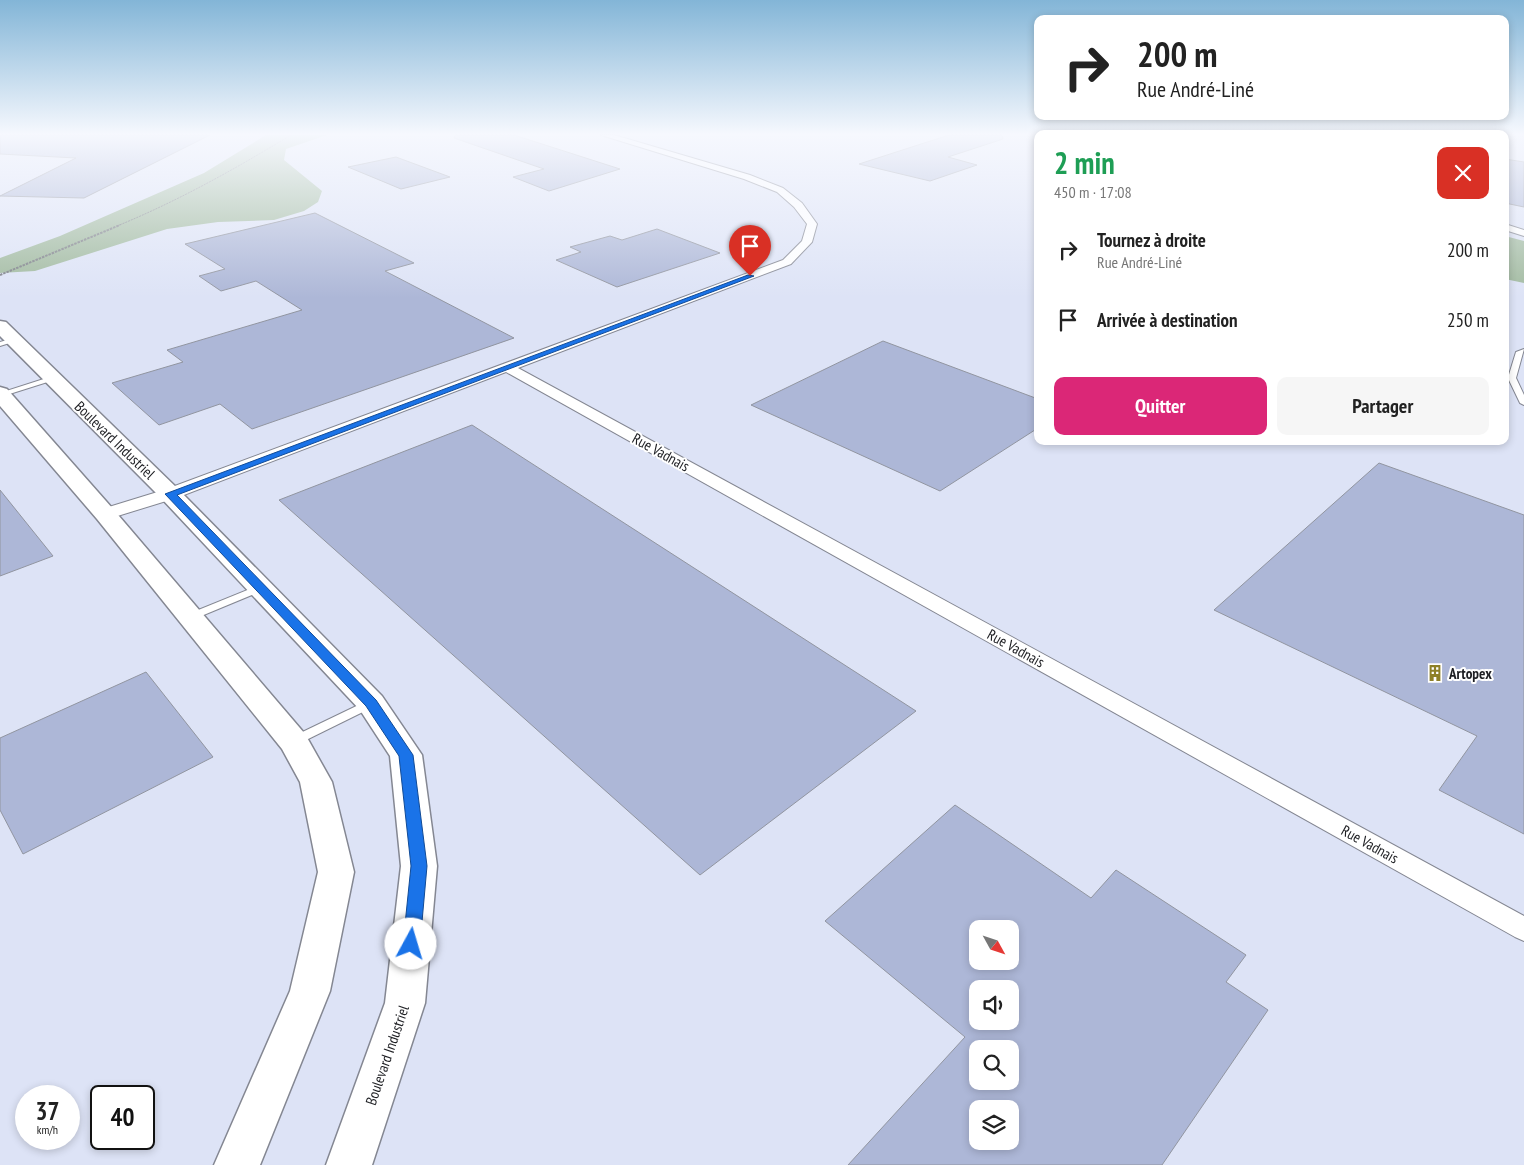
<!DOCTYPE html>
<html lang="fr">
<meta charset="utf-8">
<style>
body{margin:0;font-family:"PT Sans Narrow",sans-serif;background:#f6f6f6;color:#222;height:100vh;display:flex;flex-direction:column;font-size:19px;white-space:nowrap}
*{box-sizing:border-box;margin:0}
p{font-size:16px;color:#767676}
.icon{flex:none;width:28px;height:28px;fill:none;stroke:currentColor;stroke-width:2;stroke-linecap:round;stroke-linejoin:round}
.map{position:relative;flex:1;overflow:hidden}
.details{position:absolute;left:1034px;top:130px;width:475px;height:315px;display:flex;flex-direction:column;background:#fff;border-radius:10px;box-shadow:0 2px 8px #0003}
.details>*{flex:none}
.top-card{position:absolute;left:1034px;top:15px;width:475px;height:105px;border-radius:10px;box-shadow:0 2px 8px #0003;background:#fff;color:#222;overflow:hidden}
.needle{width:32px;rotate:130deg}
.buttons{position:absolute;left:969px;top:920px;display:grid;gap:10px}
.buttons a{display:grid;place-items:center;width:50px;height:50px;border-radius:10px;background:#fff;box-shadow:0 2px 8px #0003;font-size:25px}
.speed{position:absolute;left:15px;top:1085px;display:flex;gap:10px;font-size:25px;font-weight:700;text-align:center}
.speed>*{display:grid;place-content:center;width:65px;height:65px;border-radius:50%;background:#fff;box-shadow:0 2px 8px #0003;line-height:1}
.speed small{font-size:12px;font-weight:400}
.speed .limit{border:2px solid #111;border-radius:8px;background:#fff;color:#111}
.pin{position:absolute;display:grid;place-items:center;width:42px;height:42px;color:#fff;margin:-51px -21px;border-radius:50% 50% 50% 0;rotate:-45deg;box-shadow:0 0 5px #0007}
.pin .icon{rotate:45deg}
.me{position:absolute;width:55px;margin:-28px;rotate:6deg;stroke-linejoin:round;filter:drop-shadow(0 0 4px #0008)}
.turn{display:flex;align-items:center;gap:18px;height:105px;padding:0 20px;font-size:22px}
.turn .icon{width:65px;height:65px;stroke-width:2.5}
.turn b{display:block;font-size:35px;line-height:42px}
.round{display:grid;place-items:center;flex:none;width:52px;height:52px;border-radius:10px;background:#f6f6f6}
.overview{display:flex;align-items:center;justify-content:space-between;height:85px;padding:0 20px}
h1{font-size:30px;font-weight:700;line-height:38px;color:#1e9e55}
.button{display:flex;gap:10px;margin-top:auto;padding:10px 20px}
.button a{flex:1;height:58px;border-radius:10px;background:#db2777;color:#fff;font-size:20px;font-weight:700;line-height:58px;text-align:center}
.button a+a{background:#f6f6f6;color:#222}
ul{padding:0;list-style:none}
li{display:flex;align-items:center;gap:15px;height:70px;padding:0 20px}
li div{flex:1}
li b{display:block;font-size:19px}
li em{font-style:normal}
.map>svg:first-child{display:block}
</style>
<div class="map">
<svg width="1524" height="1165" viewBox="0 0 1524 1165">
<rect width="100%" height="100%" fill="#ecf0fc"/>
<path fill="#dde3f6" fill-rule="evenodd" d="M0,135H1037L1038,441H1505V135H1524V1165H0ZM978,929H1010V961H978ZM978,989H1010V1021H978ZM978,1049H1010V1081H978ZM26,1096H69V1139H26ZM101,1096H144V1139H101ZM978,1109H1010V1141H978Z"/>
<g fill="#a1baa0">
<polygon points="266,135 327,135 286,149 284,160 322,191 318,202 304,211 274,220 218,222 167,229 35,271 0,273 0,258 60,236 204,173"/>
<polygon points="1505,236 1524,241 1524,283 1505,279"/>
</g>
<g fill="#adb7d7" stroke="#9195a0" fill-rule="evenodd">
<polygon points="0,135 210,135 84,198 0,196 76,158 0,154"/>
<polygon points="455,135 514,135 620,169 549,191 513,177 544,169 454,138"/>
<polygon points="949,135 1002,135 1003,139 948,157 977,165 930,181 859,164"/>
<polygon points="396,157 450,177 401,189 348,167"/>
<polygon points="1505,159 1524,162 1524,207 1505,203"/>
<polygon points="315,213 414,263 385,271 514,338 252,429 220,404 159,425 112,383 183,362 167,350 302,310 256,281 221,291 199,276 225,269 185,244"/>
<polygon points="657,229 720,253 617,287 556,260 581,252 570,247 610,236 622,240"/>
<polygon points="883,341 1038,399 1038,428 940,491 751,405"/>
<polygon points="472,425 916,711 700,875 279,500"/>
<polygon points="1379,463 1524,515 1524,834 1439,790 1477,736 1214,610"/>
<polygon points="0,490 53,556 0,576"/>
<polygon points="146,672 213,757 23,854 0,810 0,738"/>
<path d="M955,805L1091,898L1116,870L1246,955L1226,982L1268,1010L1162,1165H848L965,1037L825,921ZM978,929H1010V961H978ZM978,989H1010V1021H978ZM978,1049H1010V1081H978ZM978,1109H1010V1141H978Z"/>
</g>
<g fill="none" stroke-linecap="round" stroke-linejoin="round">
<g stroke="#848792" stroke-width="2">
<g id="lane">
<polygon points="14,338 17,340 16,341 0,346 0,342"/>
<polygon points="1524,349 1516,378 1524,395 1524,405 1520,403 1508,378 1516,352"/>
<polygon points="50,377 53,377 57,379 0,397 0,393"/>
<polygon points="260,585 264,586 265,588 264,590 194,619 190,620 185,617 186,615"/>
<polygon points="371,699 375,700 377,703 375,706 298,744 294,745 290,744 288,741 290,738"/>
</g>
</g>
<g stroke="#848792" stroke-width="2">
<g id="street">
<polygon points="601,135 614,135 750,175 783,188 802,203 817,224 812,242 791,264 518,368 1524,916 1524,941 1515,937 506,372 176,498 111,518 105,519 99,518 96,514 99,510 164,490 783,260 802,241 807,224 794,207 777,192 744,179"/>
<polygon points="1505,224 1524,230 1524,236 1505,230"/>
</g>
</g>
<g stroke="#848792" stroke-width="3">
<g id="secondary">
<polygon points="0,321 6,322 178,489 382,696 422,755 437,866 425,1003 372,1165 326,1165 385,1003 401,866 390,756 360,710 162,499 0,336"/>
<polygon points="0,387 7,389 113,509 305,734 332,782 354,872 330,991 260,1165 214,1165 290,991 318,872 300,782 282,749 97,519 0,406"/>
</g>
</g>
<path stroke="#7e8188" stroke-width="1" stroke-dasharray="2 1" stroke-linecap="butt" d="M117,226C178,201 235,169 291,135"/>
<polyline stroke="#7e8188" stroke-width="2" stroke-dasharray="2.5 1" stroke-linecap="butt" points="0,275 120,225"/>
<use href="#lane" fill="#fff" fill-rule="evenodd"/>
<use href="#street" fill="#fff" fill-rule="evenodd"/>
<use href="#secondary" fill="#fff" fill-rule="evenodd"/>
</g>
<linearGradient id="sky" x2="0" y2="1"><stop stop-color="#83b5d7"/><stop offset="0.45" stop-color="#f6f8fe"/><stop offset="1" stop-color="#f6f8fe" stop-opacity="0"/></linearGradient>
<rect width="1524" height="298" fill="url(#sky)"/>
<polygon fill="#1a73e8" stroke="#114b97" points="748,275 754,276 177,495 376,700 413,755 427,866 420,944 417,949 411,951 405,949 403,944 411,866 399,756 366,706 165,494"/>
<defs>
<g id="building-bare" transform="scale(1.35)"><path d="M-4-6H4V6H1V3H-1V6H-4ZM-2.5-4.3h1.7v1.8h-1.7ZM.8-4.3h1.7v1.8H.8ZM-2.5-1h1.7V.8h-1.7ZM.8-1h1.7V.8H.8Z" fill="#8e8027" stroke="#fff" stroke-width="2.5" paint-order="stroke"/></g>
</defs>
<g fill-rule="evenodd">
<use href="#building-bare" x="1435" y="673"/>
</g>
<g text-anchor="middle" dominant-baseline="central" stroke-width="4" stroke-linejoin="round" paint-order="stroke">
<g font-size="15" fill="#1e1f23" stroke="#fff">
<text transform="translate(115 440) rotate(44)">Boulevard Industriel</text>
<text transform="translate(661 452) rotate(29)">Rue Vadnais</text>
<text transform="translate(1016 648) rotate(29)">Rue Vadnais</text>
<text transform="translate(1370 844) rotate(29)">Rue Vadnais</text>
<text transform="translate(387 1055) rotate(-71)">Boulevard Industriel</text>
</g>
<g font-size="15" font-weight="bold" fill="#1e1f23" stroke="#fff" text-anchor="start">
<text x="1449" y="673">Artopex</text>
</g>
</g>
</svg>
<div class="buttons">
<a><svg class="needle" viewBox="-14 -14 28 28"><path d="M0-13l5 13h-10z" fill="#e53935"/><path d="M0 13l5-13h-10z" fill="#767676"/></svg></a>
<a><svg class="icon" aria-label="sound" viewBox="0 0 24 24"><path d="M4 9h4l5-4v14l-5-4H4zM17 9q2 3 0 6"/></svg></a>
<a><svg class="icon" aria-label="search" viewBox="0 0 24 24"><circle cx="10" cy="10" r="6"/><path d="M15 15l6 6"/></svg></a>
<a><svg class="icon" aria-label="layers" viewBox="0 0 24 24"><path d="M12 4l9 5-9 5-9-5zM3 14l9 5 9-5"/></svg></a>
</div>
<div class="speed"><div>37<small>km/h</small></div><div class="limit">40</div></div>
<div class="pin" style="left:750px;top:276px;background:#d93025"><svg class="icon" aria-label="arrive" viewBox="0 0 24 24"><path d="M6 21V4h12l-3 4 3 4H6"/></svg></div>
<svg class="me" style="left:411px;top:944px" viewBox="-20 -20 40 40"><circle r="19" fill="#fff"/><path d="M0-13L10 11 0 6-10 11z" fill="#1a73e8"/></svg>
<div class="top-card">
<div class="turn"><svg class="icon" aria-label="right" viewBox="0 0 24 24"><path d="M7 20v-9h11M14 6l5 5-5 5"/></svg><div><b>200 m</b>Rue André-Liné</div></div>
</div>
<section class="details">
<div class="overview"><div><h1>2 min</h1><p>450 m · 17:08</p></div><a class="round" style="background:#d93025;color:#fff"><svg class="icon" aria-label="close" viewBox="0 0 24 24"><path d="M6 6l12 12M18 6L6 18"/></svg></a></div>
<ul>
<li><svg class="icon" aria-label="right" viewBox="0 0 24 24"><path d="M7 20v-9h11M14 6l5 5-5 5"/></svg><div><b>Tournez à droite</b><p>Rue André-Liné</p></div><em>200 m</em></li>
<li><svg class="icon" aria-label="arrive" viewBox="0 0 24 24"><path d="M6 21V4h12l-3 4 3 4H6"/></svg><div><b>Arrivée à destination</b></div><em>250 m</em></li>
</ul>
<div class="button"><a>Quitter</a><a>Partager</a></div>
</section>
</div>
